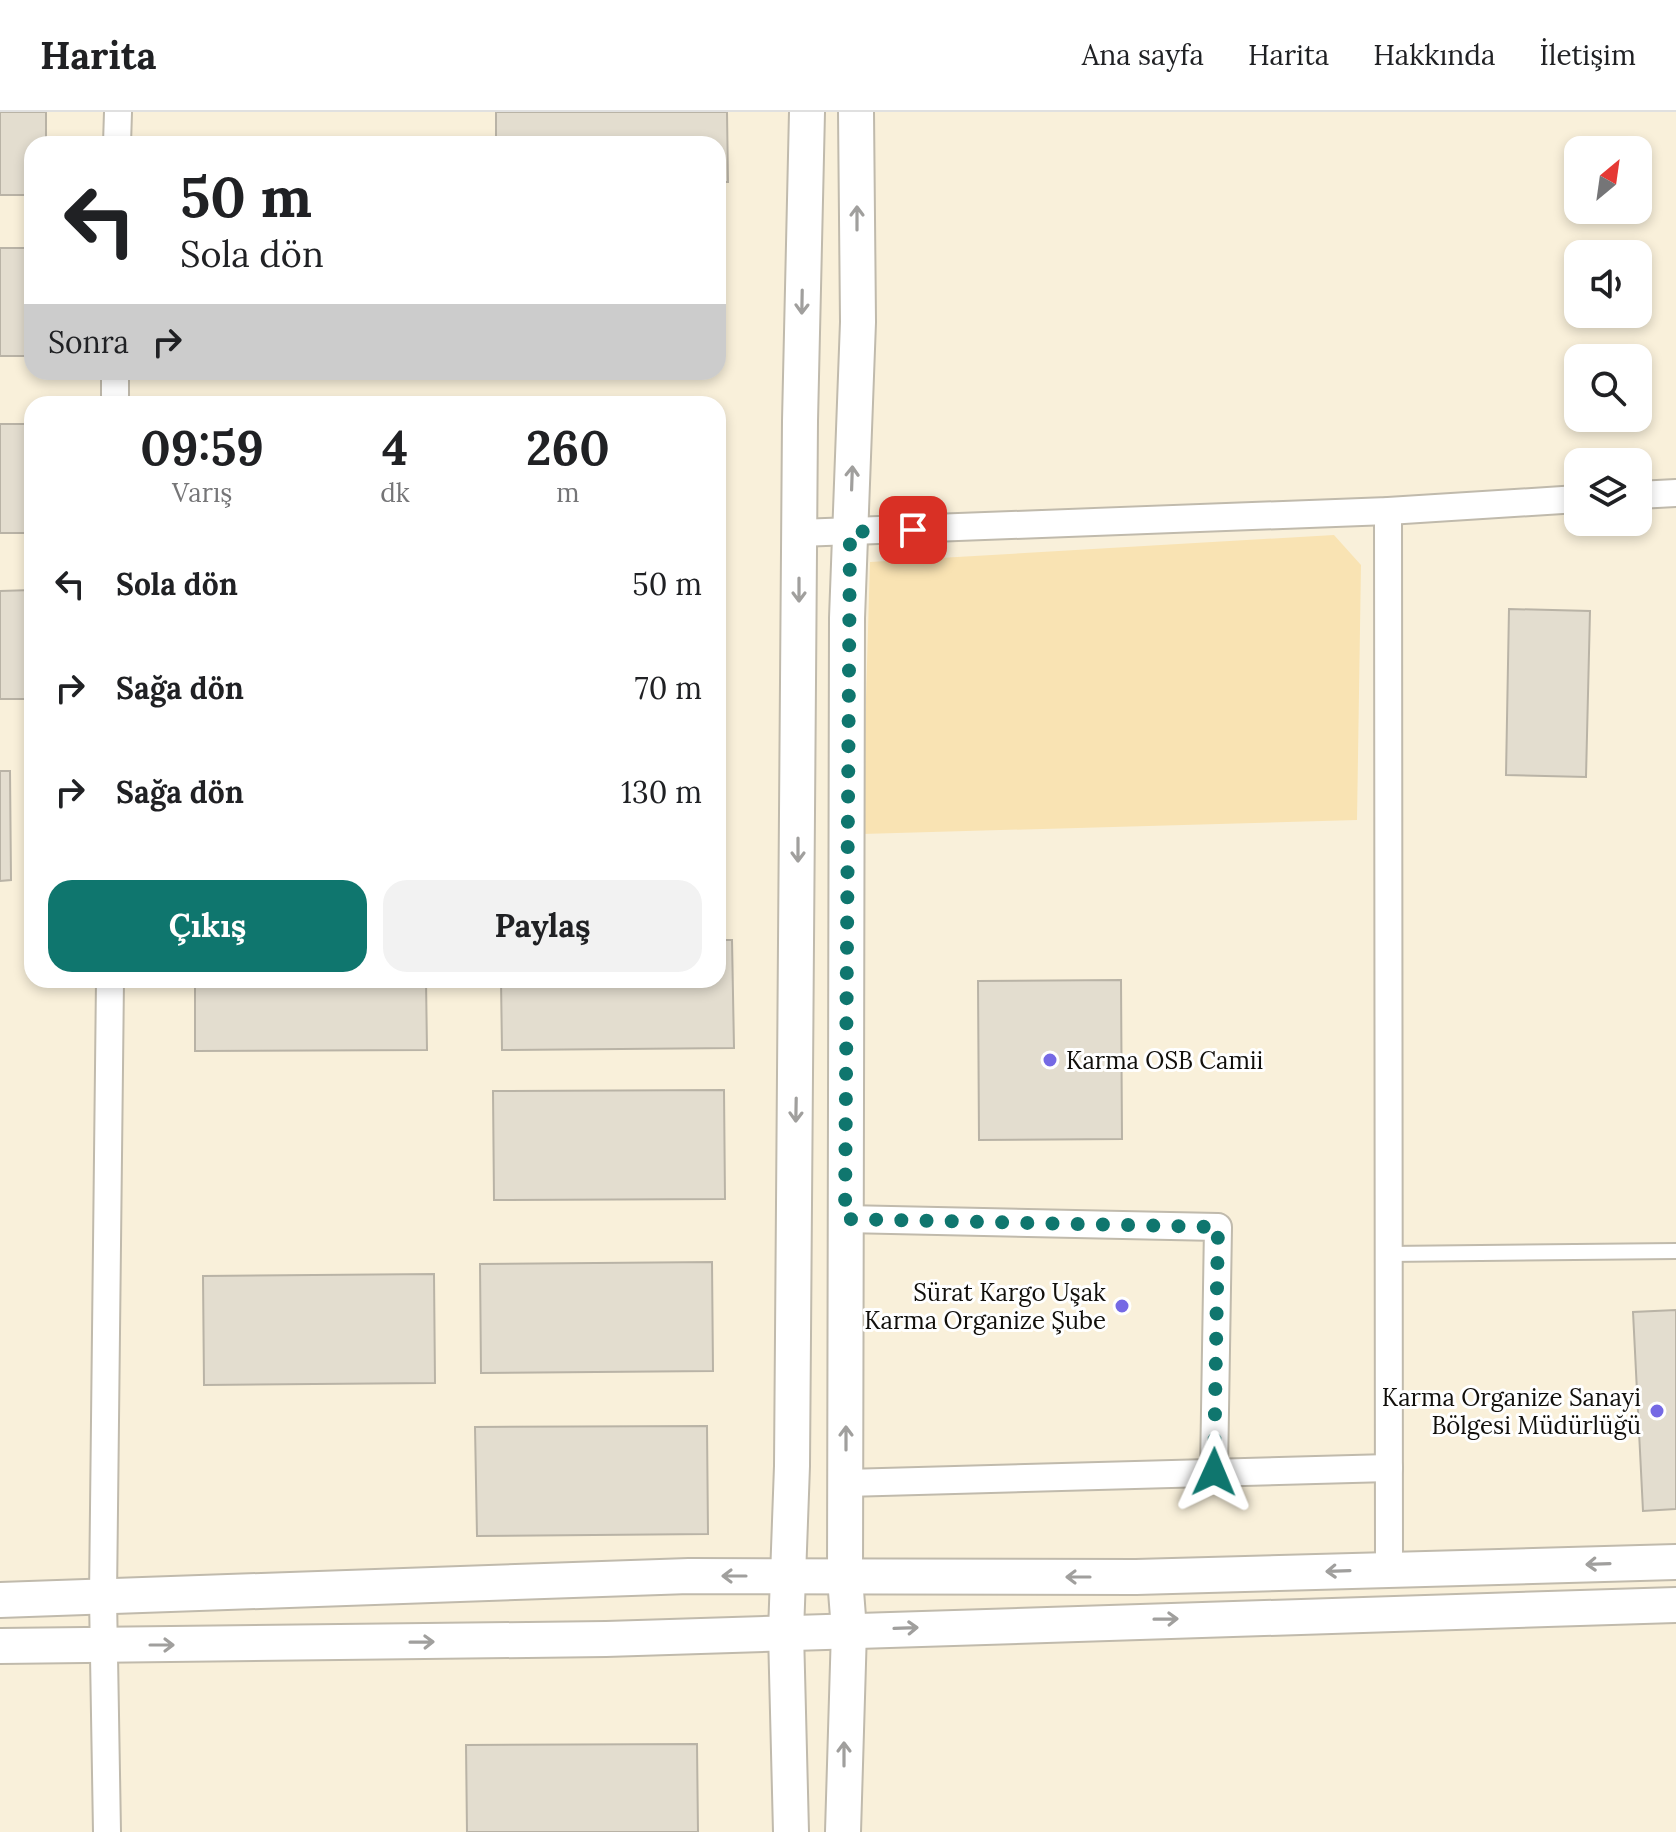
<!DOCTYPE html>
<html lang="tr">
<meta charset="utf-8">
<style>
body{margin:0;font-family:Lora,serif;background:#f2f2f2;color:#202124;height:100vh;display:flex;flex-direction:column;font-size:30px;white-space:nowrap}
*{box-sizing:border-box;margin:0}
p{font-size:26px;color:#757577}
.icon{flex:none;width:44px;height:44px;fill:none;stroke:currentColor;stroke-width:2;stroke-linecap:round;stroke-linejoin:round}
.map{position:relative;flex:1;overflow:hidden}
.panel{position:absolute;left:24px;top:284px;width:702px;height:592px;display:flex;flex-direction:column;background:#fff;border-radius:24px;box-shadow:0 4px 12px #0003}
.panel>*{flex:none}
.guide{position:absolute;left:24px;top:24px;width:702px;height:244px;border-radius:24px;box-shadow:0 4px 12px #0003;background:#fff;color:#202124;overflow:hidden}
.needle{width:52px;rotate:29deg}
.fabs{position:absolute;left:1564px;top:24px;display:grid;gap:16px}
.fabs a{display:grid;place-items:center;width:88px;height:88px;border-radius:16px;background:#fff;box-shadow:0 4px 12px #0003;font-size:40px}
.pin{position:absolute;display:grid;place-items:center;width:68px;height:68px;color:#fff;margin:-34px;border-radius:16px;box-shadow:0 4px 12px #0006}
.me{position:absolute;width:88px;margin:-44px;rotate:1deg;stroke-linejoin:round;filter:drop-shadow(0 0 6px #0008)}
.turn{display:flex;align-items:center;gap:28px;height:168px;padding:0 24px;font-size:36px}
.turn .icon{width:104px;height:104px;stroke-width:2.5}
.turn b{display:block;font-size:56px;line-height:68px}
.then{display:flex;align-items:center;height:76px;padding:0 24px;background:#0003;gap:16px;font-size:30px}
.eta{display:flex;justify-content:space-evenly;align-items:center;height:136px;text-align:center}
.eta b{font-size:48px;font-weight:800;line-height:56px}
.cta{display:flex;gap:16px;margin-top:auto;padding:16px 24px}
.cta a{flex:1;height:92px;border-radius:24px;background:#0f766e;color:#fff;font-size:32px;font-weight:800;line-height:92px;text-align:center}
.cta a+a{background:#f2f2f2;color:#202124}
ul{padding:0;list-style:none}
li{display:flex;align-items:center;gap:24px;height:104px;padding:0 24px}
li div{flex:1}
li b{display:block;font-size:30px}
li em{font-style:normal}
header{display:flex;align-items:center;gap:48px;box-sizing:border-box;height:112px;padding:0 40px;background:#fff;border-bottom:2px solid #e0e0e0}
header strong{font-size:38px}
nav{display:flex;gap:44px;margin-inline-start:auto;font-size:28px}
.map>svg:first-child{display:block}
</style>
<header>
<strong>Harita</strong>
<nav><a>Ana sayfa</a><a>Harita</a><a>Hakkında</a><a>İletişim</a></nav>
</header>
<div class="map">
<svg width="1676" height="1720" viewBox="0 0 1676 1720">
<rect width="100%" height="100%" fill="#fefaf2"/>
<path fill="#f9f0da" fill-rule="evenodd" d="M0,0H1676V1720H0ZM32,32H718V260H32ZM1578,38H1638V98H1578ZM1578,142H1638V202H1578ZM1578,246H1638V306H1578ZM32,292H718V868H32ZM1578,350H1638V410H1578Z"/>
<polygon fill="#f9e3b3" points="1334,423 1361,453 1357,708 862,722 870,450"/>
<g fill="#e3ddcf" stroke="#b9b3a6" stroke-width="2">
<polygon points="0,0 46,0 46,32 32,32 32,83 0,83"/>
<polygon points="496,0 727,0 728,70 718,70 718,32 496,32"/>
<polygon points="0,136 29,136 30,244 0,244"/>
<rect x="0" y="312" width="32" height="109"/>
<polygon points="32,478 32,587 0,587 0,479"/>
<polygon points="1509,497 1590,499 1586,665 1506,663"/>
<polygon points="0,659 10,659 11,768 0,769"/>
<polygon points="718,828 732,828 734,936 502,938 501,868 718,868"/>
<polygon points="195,868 426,868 427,938 195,939"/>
<polygon points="1121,868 1122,1027 979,1028 978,869"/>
<polygon points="724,978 725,1087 494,1088 493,979"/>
<polygon points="712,1150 713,1259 481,1261 480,1152"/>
<polygon points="434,1162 435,1271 204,1273 203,1164"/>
<polygon points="1676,1198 1676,1397 1643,1399 1633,1200"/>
<polygon points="707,1314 708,1422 477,1424 475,1315"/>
<polygon points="697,1632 698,1720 467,1720 466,1633"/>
</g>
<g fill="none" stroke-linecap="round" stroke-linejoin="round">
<g stroke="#c0baac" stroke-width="18">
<polyline id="service" points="1389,1142 1676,1139"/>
</g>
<g stroke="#c0baac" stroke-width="30">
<g id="minor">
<polyline points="117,32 118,0"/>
<polyline points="115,292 115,260"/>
<polyline points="1638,383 1676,381"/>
<polyline points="1388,399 1389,1458"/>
<polyline points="799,421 1388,399 1578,387"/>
<polyline points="845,1107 1218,1115 1214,1360"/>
<polyline points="846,1371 1389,1356"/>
<polyline points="107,1720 103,1485 110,868"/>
</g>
</g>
<g stroke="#c0baac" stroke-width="38">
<g id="tertiary">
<polyline points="0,1488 689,1464 1136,1465 1676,1450"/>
<polyline points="0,1534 606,1527 1676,1493"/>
<polyline points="791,1720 786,1520 792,1354 800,309 807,0"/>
<polyline points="843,1720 849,1518 845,1466 847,506 858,210 856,0"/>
</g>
</g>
<use href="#service" stroke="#fff" stroke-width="14"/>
<use href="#minor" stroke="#fff" stroke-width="26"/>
<use href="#tertiary" stroke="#fff" stroke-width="34"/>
</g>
<defs><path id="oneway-shaft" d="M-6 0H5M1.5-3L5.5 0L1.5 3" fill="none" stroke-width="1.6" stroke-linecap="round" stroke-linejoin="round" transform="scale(2)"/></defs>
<g stroke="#a09f9d">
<use href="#oneway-shaft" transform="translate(857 106) rotate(-90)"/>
<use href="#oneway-shaft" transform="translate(802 190) rotate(91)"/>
<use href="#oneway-shaft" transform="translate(852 366) rotate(-88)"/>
<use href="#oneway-shaft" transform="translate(799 478) rotate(90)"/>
<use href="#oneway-shaft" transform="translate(798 738) rotate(90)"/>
<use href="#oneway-shaft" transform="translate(796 998) rotate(91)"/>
<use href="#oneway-shaft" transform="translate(846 1326) rotate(-90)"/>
<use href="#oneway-shaft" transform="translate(1598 1452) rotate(178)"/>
<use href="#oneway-shaft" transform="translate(1338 1459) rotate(178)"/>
<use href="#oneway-shaft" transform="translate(734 1464) rotate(-180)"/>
<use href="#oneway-shaft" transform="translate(1078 1465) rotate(180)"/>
<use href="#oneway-shaft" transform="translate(1166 1507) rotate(-1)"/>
<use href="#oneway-shaft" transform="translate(906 1516) rotate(-2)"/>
<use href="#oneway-shaft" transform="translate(422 1530) rotate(-1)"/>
<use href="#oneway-shaft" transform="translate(162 1533)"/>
<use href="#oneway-shaft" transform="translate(844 1642) rotate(-90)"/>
</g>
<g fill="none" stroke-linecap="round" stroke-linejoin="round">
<polyline stroke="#0f766e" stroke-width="14" stroke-dasharray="0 25.2" points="913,418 850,420 845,1107 1218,1115 1214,1360"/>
</g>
<g fill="#7569e4" stroke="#fff" stroke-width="3">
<circle cx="1050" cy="948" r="8"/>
<circle cx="1122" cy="1194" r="8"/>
<circle cx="1657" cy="1299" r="8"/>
</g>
<g text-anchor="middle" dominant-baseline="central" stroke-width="6" stroke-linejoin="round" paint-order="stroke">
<g font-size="24" fill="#110f0b" stroke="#fff" text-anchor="end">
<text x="1066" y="948" text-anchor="start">Karma OSB Camii</text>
<text x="1106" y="1180">Sürat Kargo Uşak<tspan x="1106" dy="28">Karma Organize Şube</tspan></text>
<text x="1641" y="1285">Karma Organize Sanayi<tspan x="1641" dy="28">Bölgesi Müdürlüğü</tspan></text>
</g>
</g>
</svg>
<div class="fabs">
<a><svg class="needle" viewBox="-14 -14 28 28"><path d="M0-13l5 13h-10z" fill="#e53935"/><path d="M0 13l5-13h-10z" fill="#757577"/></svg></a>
<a><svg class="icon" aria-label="sound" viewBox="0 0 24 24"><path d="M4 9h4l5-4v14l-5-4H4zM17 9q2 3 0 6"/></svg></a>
<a><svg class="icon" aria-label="search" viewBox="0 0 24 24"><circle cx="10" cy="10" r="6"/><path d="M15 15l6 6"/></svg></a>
<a><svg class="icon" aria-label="layers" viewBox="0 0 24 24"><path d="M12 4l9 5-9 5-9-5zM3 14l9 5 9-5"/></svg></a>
</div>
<div class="pin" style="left:913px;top:418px;background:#d93025"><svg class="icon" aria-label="arrive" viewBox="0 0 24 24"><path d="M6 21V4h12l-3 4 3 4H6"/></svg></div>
<svg class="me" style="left:1214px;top:1360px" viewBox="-20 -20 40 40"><path d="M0-17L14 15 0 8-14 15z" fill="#0f766e" stroke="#fff" stroke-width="4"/></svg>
<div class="guide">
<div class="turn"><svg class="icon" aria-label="left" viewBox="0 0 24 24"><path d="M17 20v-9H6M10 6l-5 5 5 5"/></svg><div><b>50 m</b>Sola dön</div></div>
<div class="then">Sonra<svg class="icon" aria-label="right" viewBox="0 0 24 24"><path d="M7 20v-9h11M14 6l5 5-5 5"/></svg></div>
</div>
<section class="panel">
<div class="eta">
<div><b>09:59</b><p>Varış</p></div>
<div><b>4</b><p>dk</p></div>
<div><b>260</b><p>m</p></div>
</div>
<ul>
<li><svg class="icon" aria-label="left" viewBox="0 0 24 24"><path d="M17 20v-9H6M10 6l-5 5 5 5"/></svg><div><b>Sola dön</b></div><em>50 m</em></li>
<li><svg class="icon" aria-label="right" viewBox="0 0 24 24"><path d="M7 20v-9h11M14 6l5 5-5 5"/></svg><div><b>Sağa dön</b></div><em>70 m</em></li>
<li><svg class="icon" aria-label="right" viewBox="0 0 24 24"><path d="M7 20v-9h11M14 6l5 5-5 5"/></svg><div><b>Sağa dön</b></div><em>130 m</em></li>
</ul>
<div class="cta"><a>Çıkış</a><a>Paylaş</a></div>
</section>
</div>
